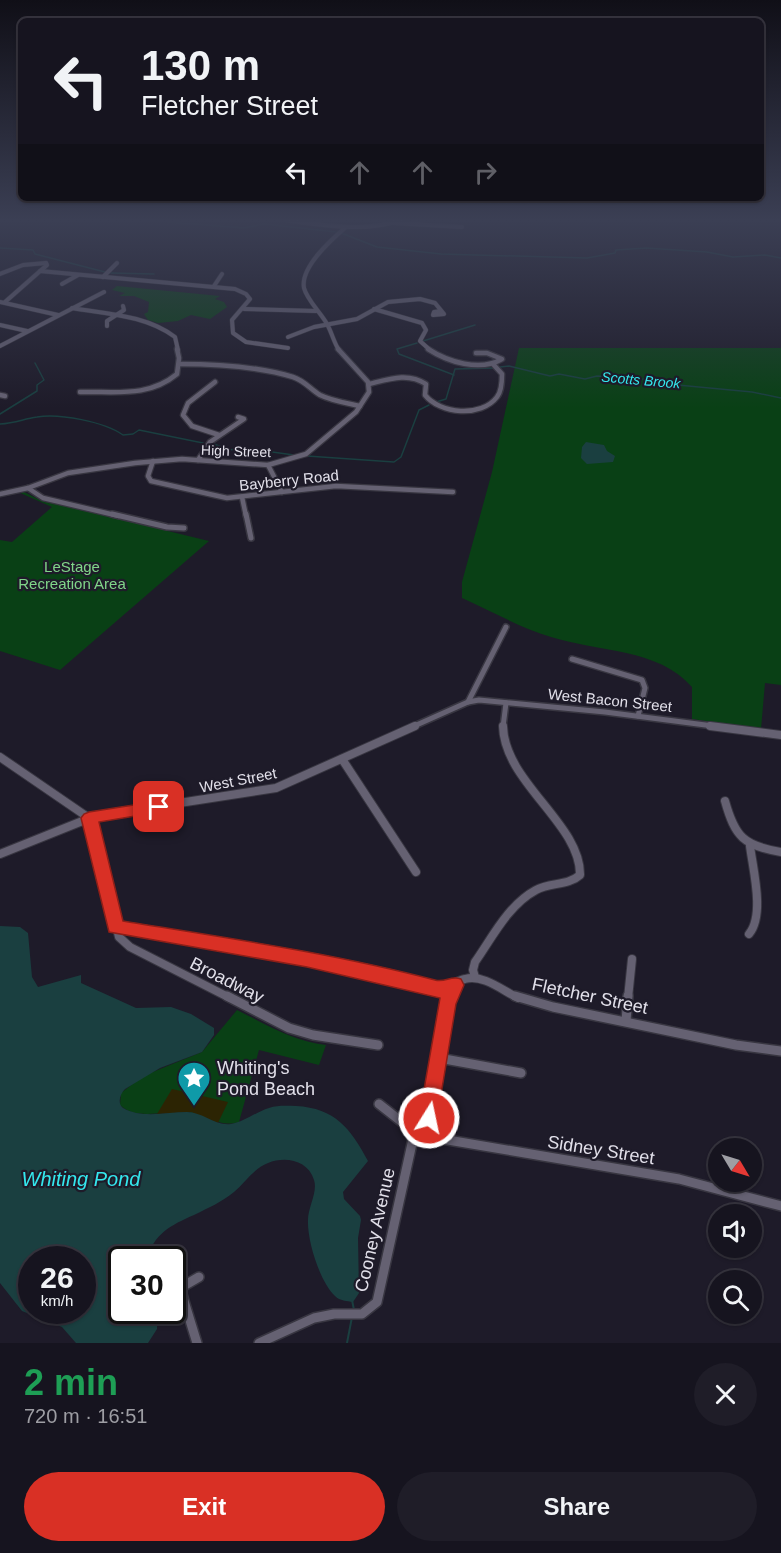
<!DOCTYPE html>
<meta charset="utf-8">
<style>
body{margin:0;font-family:Helvetica,sans-serif;background:#1f1d28;color:#f1f3f6;height:100vh;display:flex;flex-direction:column;font-size:22px;white-space:nowrap}
*{box-sizing:border-box;margin:0}
p{font-size:20px;color:#9e9ea4}
.icon{flex:none;width:33px;height:33px;fill:none;stroke:currentColor;stroke-width:2;stroke-linecap:round;stroke-linejoin:round}
.map{position:relative;height:1343px;overflow:hidden}
.sheet{display:flex;flex-direction:column;background:#16141f;flex:1}
.sheet>*{flex:none}
.banner{position:absolute;left:18px;top:18px;width:746px;height:183px;border-radius:9px;box-shadow:0 2px 4px #0004,0 0 0 2px #35333d;background:#16141f;color:#f1f3f6;overflow:hidden}
.needle{width:39px;rotate:128deg}
.fabs{position:absolute;left:708px;top:1138px;display:grid;gap:12px}
.fabs a{display:grid;place-items:center;width:54px;height:54px;border-radius:50%;background:#16141f;box-shadow:0 2px 4px #0004,0 0 0 2px #35333d;font-size:30px}
.speed{position:absolute;left:18px;top:1246px;display:flex;gap:12px;font-size:30px;font-weight:700;text-align:center}
.speed>*{display:grid;place-content:center;width:78px;height:78px;border-radius:50%;background:#16141f;box-shadow:0 2px 4px #0004,0 0 0 2px #35333d;line-height:1}
.speed small{font-size:15px;font-weight:400}
.speed .limit{border:3px solid #111;border-radius:9px;background:#fff;color:#111}
.pin{position:absolute;display:grid;place-items:center;width:51px;height:51px;color:#fff;margin:-26px;border-radius:12px;box-shadow:0 3px 9px #0006}
.me{position:absolute;width:66px;margin:-33px;rotate:10deg;stroke-linejoin:round;filter:drop-shadow(0 0 4px #0008)}
.turn{display:flex;align-items:center;gap:21px;height:126px;padding:0 24px;font-size:27px}
.turn .icon{width:78px;height:78px;stroke-width:2.5}
.turn b{display:block;font-size:42px;line-height:51px}
.lanes{display:flex;align-items:center;height:57px;padding:0 24px;background:#0003;justify-content:center;gap:30px;direction:ltr}
.lanes .off{opacity:.35}
.round{display:grid;place-items:center;flex:none;width:63px;height:63px;border-radius:32px;background:#1f1d28}
.headline{display:flex;align-items:center;justify-content:space-between;height:102px;padding:0 24px}
h1{font-size:36px;font-weight:600;line-height:45px;color:#1e9e55}
.action{display:flex;gap:12px;margin-top:auto;padding:12px 24px}
.action a{flex:1;height:69px;border-radius:36px;background:#d93025;color:#fff;font-size:24px;font-weight:600;line-height:69px;text-align:center}
.action a+a{background:#1f1d28;color:#f1f3f6}
.map>svg:first-child{display:block}
</style>
<div class="map">
<svg width="781" height="1343" viewBox="0 0 781 1343">
<rect width="100%" height="100%" fill="#1e1b29"/>
<g fill="#094015">
<polygon points="117,286 220,296 215,299 224,302 227,307 210,319 191,315 178,321 158,323 148,320 144,314 148,312 149,302 134,296 119,296 125,293 112,290"/>
<path d="M519,348H781V685L765,683L761,729L692,719V687C658,648 598,652 551,637C521,628 491,611 462,598V582L492,472Z"/>
<polygon points="18,492 24,492 40,500 209,541 60,670 0,651 0,540 12,542 52,507"/>
<path d="M237,1010C267,1025 293,1041 326,1045L319,1065L259,1050L239,1122C219,1128 208,1115 189,1112C168,1109 138,1122 120,1105L121,1093L143,1076L202,1052Z"/>
</g>
<polygon fill="#2c2403" points="172,1089 228,1102 218,1123 191,1112 157,1114"/>
<g fill="#1a3f40" fill-rule="evenodd">
<polygon points="586,442 604,445 607,451 615,456 613,462 587,464 581,458 582,447"/>
<path d="M0,926L20,927L28,933L32,977L38,987L81,975V983L136,1008L171,1007L191,1014L214,1028V1035L202,1052L160,1068L125,1089C120,1094 117,1103 123,1108C142,1119 167,1112 187,1112C203,1112 214,1126 231,1124C244,1122 256,1112 269,1108C278,1105 287,1106 296,1106C335,1108 351,1129 368,1161L343,1192L344,1199L360,1216L361,1220L358,1238L359,1293L353,1302C347,1301 340,1301 335,1296C320,1282 307,1241 308,1220C308,1207 318,1192 314,1180C308,1160 285,1156 268,1163C254,1168 245,1183 234,1192C222,1202 208,1208 194,1215C171,1225 153,1234 147,1260H122V1311H157V1329L148,1343H76L62,1327L22,1311L0,1283ZM32,1260H82V1311H32Z"/>
</g>
<g fill="none" stroke-linecap="round" stroke-linejoin="round">
<g stroke="#1a3f40" stroke-width="1.5">
<polyline points="144,220 244,228 264,224 336,232"/>
<polyline points="341,233 377,247 441,254 587,258 615,253 616,250 646,248 707,252 733,257 765,255 781,258"/>
<polyline points="0,248 33,250 35,254 105,272"/>
<polyline points="111,273 154,274"/>
<polyline points="423,341 475,325"/>
<polyline points="417,343 397,349 399,354 454,375"/>
<polyline points="500,367 509,366 550,376 559,374 585,379 597,376 656,380 667,384 752,392 781,398"/>
<polyline points="436,402 446,399 455,369 494,368"/>
<polyline points="0,414 37,391 37,385 44,380 35,363"/>
<path d="M0,424C16,423 23,419 37,417C59,413 105,422 123,435L133,434L139,430L203,443"/>
<polyline points="214,444 229,450 244,448 294,455"/>
<polyline points="307,456 394,462 401,457 419,410 429,405"/>
</g>
<g stroke="#1a3f40" stroke-width="2">
<polyline points="352,1300 354,1310"/>
<polyline points="347,1343 352,1317"/>
</g>
<g stroke="#383641" stroke-width="5">
<g id="minor-far4">
<path d="M285,220C323,225 364,233 401,220"/>
<polyline points="395,223 462,227"/>
<polyline points="40,271 235,289 246,294 250,299 232,320 233,333 246,342 288,348"/>
<polyline points="0,274 23,265 46,263"/>
<polyline points="103,277 117,263"/>
<polyline points="62,284 78,275"/>
<polyline points="214,286 222,274"/>
<polyline points="0,302 58,315"/>
<polyline points="5,302 47,265 46,263"/>
<path d="M72,308C107,314 146,315 175,337L178,350"/>
<polyline points="244,309 316,311"/>
<polyline points="374,309 422,323 426,330 420,341 430,350"/>
<polyline points="0,325 27,331"/>
<polyline points="107,326 107,321 124,310 123,306"/>
<polyline points="288,337 314,327 357,319 388,302 420,299 435,303 444,314 433,315 434,312 441,311"/>
<polyline points="0,346 104,292"/>
<path d="M339,350C334,343 332,333 327,324C321,313 307,300 304,288C300,267 332,239 346,227"/>
</g>
</g>
<g stroke="#383641" stroke-width="7">
<g id="minor-far3">
<path d="M428,349C448,362 480,372 502,359L487,353H476"/>
<path d="M179,364C216,364 257,366 293,377C305,381 310,389 320,395C332,401 347,403 360,406"/>
<polyline points="215,382 188,403 183,415 192,426 219,435"/>
<path d="M369,384C389,379 408,372 426,384L425,395C440,414 481,418 497,397C502,391 502,381 502,374L493,364"/>
<path d="M80,392C115,391 148,398 177,374L179,358L177,349"/>
<polyline points="0,395 5,396"/>
<polyline points="198,460 210,442 244,419 238,417"/>
<polyline points="153,461 148,476 151,481 227,498 336,486 453,492"/>
<polyline points="268,465 282,492"/>
<polyline points="28,488 43,498 119,516"/>
<polyline points="0,494 28,488 68,473 135,463 182,459 268,465 306,454 356,412 369,392 368,382 338,349"/>
<polyline points="242,497 246,516"/>
</g>
</g>
<g stroke="#383641" stroke-width="8">
<g id="minor-far2">
<polyline points="112,514 167,527 184,528"/>
<polyline points="246,514 251,538"/>
<polyline points="572,659 642,680 645,688 638,716"/>
<polyline points="468,702 506,627"/>
<polyline points="412,727 468,702 479,700 605,712 721,727"/>
<polyline points="503,727 506,703"/>
</g>
</g>
<g stroke="#383641" stroke-width="10">
<g id="minor-far1">
<polyline points="710,726 781,735"/>
<polyline points="0,757 89,818 93,826 119,937 130,947 230,998"/>
<polyline points="342,759 416,872"/>
<path d="M725,801C735,837 744,846 781,852"/>
<polyline points="0,854 95,816 276,788 415,726"/>
<path d="M116,927L307,960L439,990C449,989 455,981 465,979C483,974 502,990 518,998"/>
<path d="M749,934C765,915 753,870 750,846"/>
<path d="M475,977L473,970L475,962C492,938 508,905 536,890C550,882 568,886 580,875C581,824 504,782 503,726"/>
<polyline points="449,998 454,986"/>
<polyline points="628,998 632,959"/>
</g>
</g>
<g stroke="#383641" stroke-width="12">
<g id="minor">
<polyline points="227,996 289,1028 313,1035 378,1045"/>
<polyline points="515,996 553,1007 736,1045 781,1051"/>
<polyline points="626,1021 628,996"/>
<polyline points="439,1058 521,1073"/>
<polyline points="425,1138 450,996"/>
<polyline points="413,1139 436,1138 679,1179 781,1206"/>
<polyline points="197,1343 180,1288 199,1277"/>
<polyline points="259,1343 314,1318 334,1314 362,1314 377,1302 413,1139 407,1126 379,1104"/>
</g>
</g>
<use href="#minor-far4" stroke="#656172" stroke-width="4"/>
<use href="#minor-far3" stroke="#656172" stroke-width="4.5"/>
<use href="#minor-far2" stroke="#656172" stroke-width="5"/>
<use href="#minor-far1" stroke="#656172" stroke-width="8"/>
<use href="#minor" stroke="#656172" stroke-width="9"/>
</g>
<linearGradient id="sky" x2="0" y2="1"><stop stop-color="#100f17"/><stop offset="0.54" stop-color="#3b3f54"/><stop offset="1" stop-color="#3b3f54" stop-opacity="0"/></linearGradient>
<rect width="781" height="408" fill="url(#sky)"/>
<path fill="#d93025" stroke="#8d1f18" stroke-width="1.5" d="M159,801L165,803L167,807L165,811L99,822L123,921C227,938 332,953 435,980C445,983 451,975 461,979L464,985L456,1004L436,1125L429,1128L422,1125L419,1118L440,998L307,967L109,932L81,818L84,814L89,812Z"/>
<defs>
<g id="sight-pin" transform="scale(1.725)"><path d="M0 17L-7.5 6A9.5 9.5 0 1 1 7.5 6Z" fill="#0f9aa8" stroke="#1e1b29"/><path d="M0-6L1.8-2.2L6-1.7L2.9 1.2L3.7 5.4L0 3.3L-3.7 5.4L-2.9 1.2L-6-1.7L-1.8-2.2Z" fill="#fff"/></g>
</defs>
<g fill-rule="evenodd">
<use href="#sight-pin" x="194" y="1078"/>
</g>
<g text-anchor="middle" dominant-baseline="central" stroke-width="4.5" stroke-linejoin="round" paint-order="stroke">
<g font-size="14" font-style="italic" fill="#34e7ed" stroke="#1e1b29">
<text transform="translate(641 380) rotate(5)">Scotts Brook</text>
</g>
<g font-size="14" fill="#e2e0ea" stroke="#1e1b29">
<text transform="translate(236 451) rotate(2)">High Street</text>
</g>
<g font-size="15" fill="#e2e0ea" stroke="#1e1b29">
<text transform="translate(289 480) rotate(-6)">Bayberry Road</text>
<text transform="translate(610 700) rotate(6)">West Bacon Street</text>
<text transform="translate(238 780) rotate(-11)">West Street</text>
</g>
<g font-size="15" fill="#80d589" stroke="#1e1b29">
<text x="72" y="566">LeStage<tspan x="72" dy="17">Recreation Area</tspan></text>
</g>
<g font-size="18" fill="#e2e0ea" stroke="#1e1b29">
<text transform="translate(227 980) rotate(27)">Broadway</text>
<text transform="translate(590 996) rotate(12)">Fletcher Street</text>
<text transform="translate(601 1150) rotate(9)">Sidney Street</text>
<text transform="translate(375 1230) rotate(-77)">Cooney Avenue</text>
</g>
<g font-size="18" fill="#e2e0ea" stroke="#1e1b29" text-anchor="start">
<text x="217" y="1068">Whiting's<tspan x="217" dy="21">Pond Beach</tspan></text>
</g>
<g font-size="20" font-style="italic" fill="#34e7ed" stroke="#1e1b29">
<text x="81" y="1179">Whiting Pond</text>
</g>
</g>
</svg>
<div class="fabs">
<a><svg class="needle" viewBox="-14 -14 28 28"><path d="M0-13l5 13h-10z" fill="#e53935"/><path d="M0 13l5-13h-10z" fill="#9e9ea4"/></svg></a>
<a><svg class="icon" aria-label="sound" viewBox="0 0 24 24"><path d="M4 9h4l5-4v14l-5-4H4zM17 9q2 3 0 6"/></svg></a>
<a><svg class="icon" aria-label="search" viewBox="0 0 24 24"><circle cx="10" cy="10" r="6"/><path d="M15 15l6 6"/></svg></a>
</div>
<div class="speed"><div>26<small>km/h</small></div><div class="limit">30</div></div>
<div class="pin" style="left:159px;top:807px;background:#d93025"><svg class="icon" aria-label="arrive" viewBox="0 0 24 24"><path d="M6 21V4h12l-3 4 3 4H6"/></svg></div>
<svg class="me" style="left:429px;top:1118px" viewBox="-20 -20 40 40"><circle r="17" fill="#d93025" stroke="#fff" stroke-width="3"/><path d="M0-11L8 9 0 5-8 9z" fill="#fff"/></svg>
<div class="banner">
<div class="turn"><svg class="icon" aria-label="left" viewBox="0 0 24 24"><path d="M17 20v-9H6M10 6l-5 5 5 5"/></svg><div><b>130 m</b>Fletcher Street</div></div>
<div class="lanes"><svg class="icon" aria-label="left" viewBox="0 0 24 24"><path d="M17 20v-9H6M10 6l-5 5 5 5"/></svg><svg class="icon off" aria-label="ahead" viewBox="0 0 24 24"><path d="M12 20V5M6 11l6-6 6 6"/></svg><svg class="icon off" aria-label="ahead" viewBox="0 0 24 24"><path d="M12 20V5M6 11l6-6 6 6"/></svg><svg class="icon off" aria-label="right" viewBox="0 0 24 24"><path d="M7 20v-9h11M14 6l5 5-5 5"/></svg></div>
</div>
</div>
<section class="sheet">
<div class="headline"><div><h1>2 min</h1><p>720 m · 16:51</p></div><a class="round"><svg class="icon" aria-label="close" viewBox="0 0 24 24"><path d="M6 6l12 12M18 6L6 18"/></svg></a></div>
<div class="action"><a>Exit</a><a>Share</a></div>
</section>
